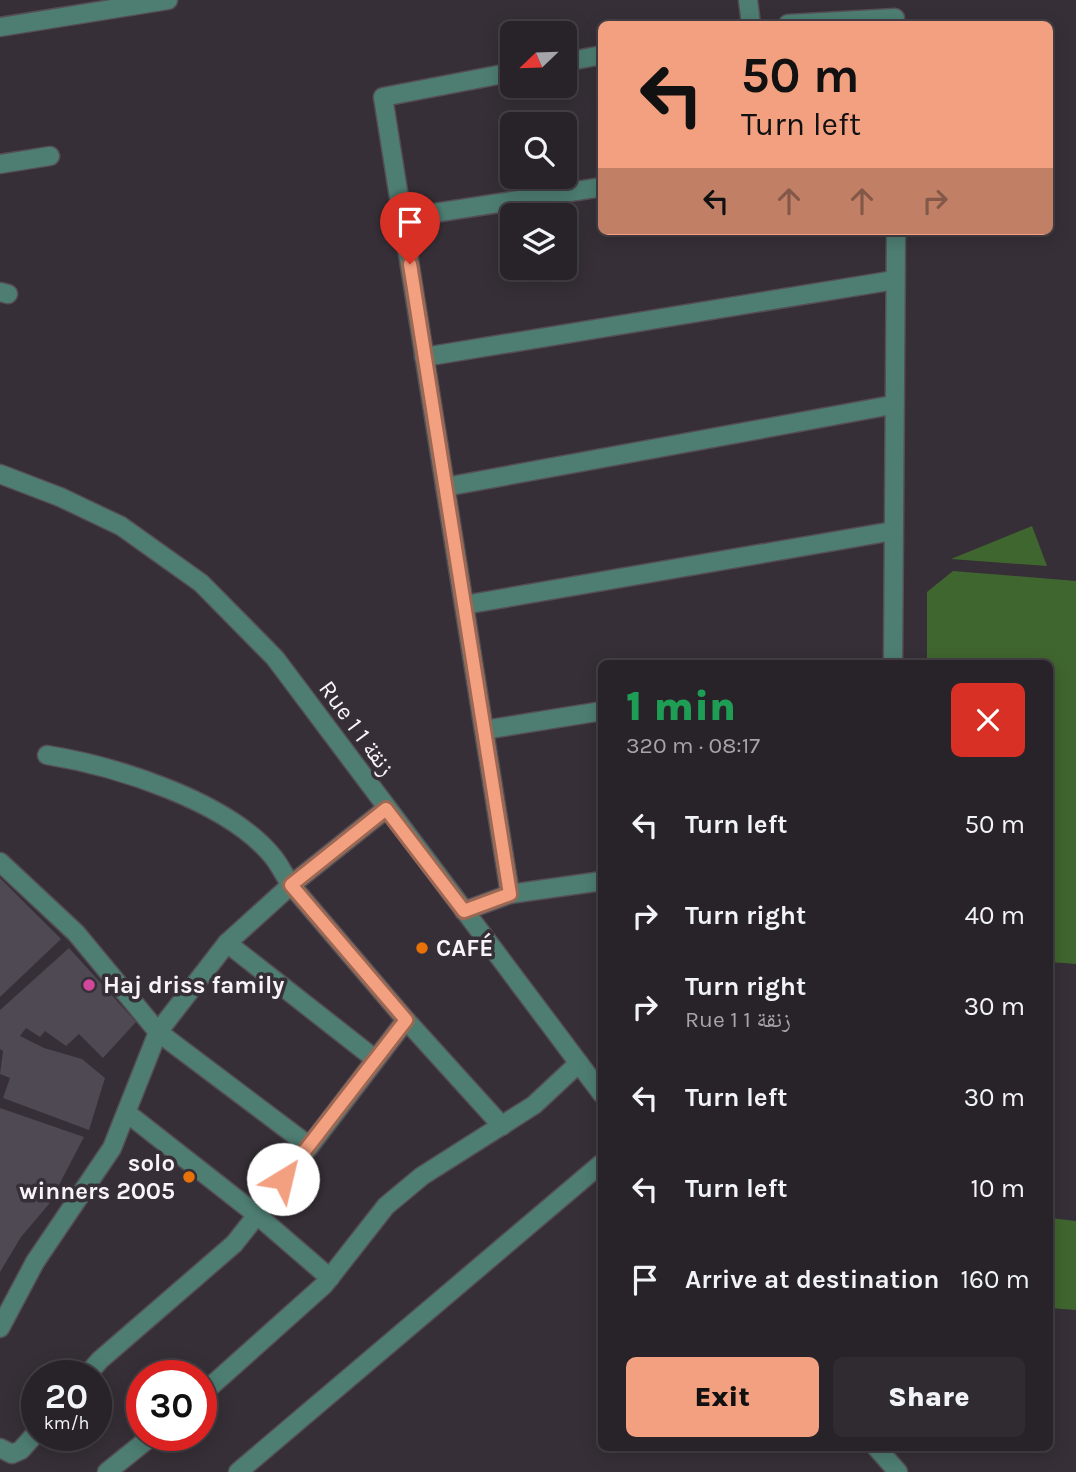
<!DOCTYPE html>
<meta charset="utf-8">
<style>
body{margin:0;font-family:Karla,"Noto Naskh Arabic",sans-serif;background:#302b31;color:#f1f3f6;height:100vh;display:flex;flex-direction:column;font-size:26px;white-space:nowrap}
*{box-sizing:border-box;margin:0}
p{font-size:23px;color:#a5a4a8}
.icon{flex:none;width:38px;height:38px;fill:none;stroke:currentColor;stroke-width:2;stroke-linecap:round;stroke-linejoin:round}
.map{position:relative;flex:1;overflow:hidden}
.side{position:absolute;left:598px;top:660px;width:455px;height:791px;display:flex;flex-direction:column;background:#282329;border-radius:10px;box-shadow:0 4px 18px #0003,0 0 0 2px #444046}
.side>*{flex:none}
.top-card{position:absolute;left:598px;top:21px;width:455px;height:214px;border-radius:10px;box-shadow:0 4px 18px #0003,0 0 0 2px #444046;background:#f2a080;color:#111;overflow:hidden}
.needle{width:46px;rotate:247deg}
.controls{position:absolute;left:500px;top:21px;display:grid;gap:14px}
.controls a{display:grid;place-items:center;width:77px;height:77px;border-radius:10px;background:#282329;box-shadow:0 4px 18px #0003,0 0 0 2px #444046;font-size:35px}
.speed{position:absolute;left:21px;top:1360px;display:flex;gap:14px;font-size:35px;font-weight:700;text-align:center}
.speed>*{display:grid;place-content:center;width:91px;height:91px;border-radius:50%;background:#282329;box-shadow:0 4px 18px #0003,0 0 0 2px #444046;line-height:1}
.speed small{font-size:18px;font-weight:400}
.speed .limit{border:10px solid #d22;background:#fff;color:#111}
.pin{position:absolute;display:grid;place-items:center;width:60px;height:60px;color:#fff;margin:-72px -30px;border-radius:50% 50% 50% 0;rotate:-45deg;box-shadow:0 0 7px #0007}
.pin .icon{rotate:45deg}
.me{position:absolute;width:77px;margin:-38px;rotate:36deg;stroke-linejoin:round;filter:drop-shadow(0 0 5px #0008)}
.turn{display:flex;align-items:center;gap:24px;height:147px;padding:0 28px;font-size:32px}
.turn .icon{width:91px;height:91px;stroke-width:2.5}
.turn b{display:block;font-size:49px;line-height:60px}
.lanes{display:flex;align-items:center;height:66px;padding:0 28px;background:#0003;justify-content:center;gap:35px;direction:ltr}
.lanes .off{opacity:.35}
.round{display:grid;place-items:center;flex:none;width:74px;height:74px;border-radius:10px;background:#302b31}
.head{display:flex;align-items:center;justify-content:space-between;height:119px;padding:0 28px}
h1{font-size:42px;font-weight:800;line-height:52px;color:#1e9e55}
.cta{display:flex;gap:14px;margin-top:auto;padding:14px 28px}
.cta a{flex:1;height:80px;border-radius:10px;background:#f2a080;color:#111;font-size:28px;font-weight:800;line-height:80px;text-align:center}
.cta a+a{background:#302b31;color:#f1f3f6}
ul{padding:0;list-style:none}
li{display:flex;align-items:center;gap:21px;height:91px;padding:0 28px}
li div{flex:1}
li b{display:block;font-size:26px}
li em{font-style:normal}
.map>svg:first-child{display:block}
</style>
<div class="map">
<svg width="1076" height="1472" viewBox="0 0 1076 1472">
<rect width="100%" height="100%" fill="#362f37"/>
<g fill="#40662f">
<polygon points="1032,526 1047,566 951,559"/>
<polygon points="953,571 1076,581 1076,964 1050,962 1050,663 927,663 927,592"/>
<polygon points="1050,1218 1076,1221 1076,1310 1050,1308"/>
</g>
<g fill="#4e4953">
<polygon points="0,878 61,939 0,997"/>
<polygon points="69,948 136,1022 103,1058 79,1034 66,1046 45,1031 40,1037 26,1028 20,1036 44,1048 82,1059 105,1078 89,1130 3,1098 10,1078 0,1074 3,1051 0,1049 0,1010"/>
<polygon points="0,1108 84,1137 49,1204 21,1237 0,1272"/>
</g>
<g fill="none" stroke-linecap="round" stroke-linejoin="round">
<g stroke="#554e56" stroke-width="21">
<g id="minor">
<polyline points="748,0 751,24"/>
<polyline points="788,24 895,18"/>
<polyline points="0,27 168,0"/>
<polyline points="565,62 602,55"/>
<polyline points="0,164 50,156"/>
<polyline points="402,218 602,187"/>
<polyline points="0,292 8,294"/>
<polyline points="424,357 895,280"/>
<polyline points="0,474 60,497 121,526 201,583 275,658 602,1094"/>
<polyline points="445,487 892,405"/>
<polyline points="464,605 893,531"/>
<polyline points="893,663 896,231"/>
<polyline points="484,730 602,711"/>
<path d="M47,755C115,766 229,801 274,858C280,866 285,876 291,885L386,809"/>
<polyline points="0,862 76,933 158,1032 308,1145"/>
<polyline points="510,894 383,97 513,72"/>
<polyline points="464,911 510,894 602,881"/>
<polyline points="227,943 375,1059"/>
<polyline points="330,1278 257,1215 406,1020 502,1126"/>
<polyline points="0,1328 35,1262 112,1148 158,1032 227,943 291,885 406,1020"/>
<polyline points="86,1376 100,1360 234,1244 257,1215 127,1113"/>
<polyline points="201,1395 324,1285 386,1206 422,1176 534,1105 579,1063"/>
<polyline points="876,1447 898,1472"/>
<polyline points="0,1448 12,1454 21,1450 37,1432"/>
<polyline points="107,1472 153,1435"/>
<polyline points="238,1472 602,1163"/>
</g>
</g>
<use href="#minor" stroke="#4e7e72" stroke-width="18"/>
</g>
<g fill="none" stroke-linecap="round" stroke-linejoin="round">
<g stroke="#9d6853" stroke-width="18">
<polyline id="route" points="283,1179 406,1020 291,885 386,809 464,911 510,894 410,264"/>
</g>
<use href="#route" stroke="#f2a080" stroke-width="12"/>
</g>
<g fill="#e8710a" stroke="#362f37" stroke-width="2.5">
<circle cx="422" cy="948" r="7"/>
<circle cx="189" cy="1177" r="7"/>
</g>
<circle fill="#d1479c" stroke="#362f37" stroke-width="2.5" cx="89" cy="985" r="7"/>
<g text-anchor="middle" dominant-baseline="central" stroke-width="7" stroke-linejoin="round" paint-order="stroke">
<g font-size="24" fill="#f8f3f8" stroke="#362f37">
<text transform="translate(357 728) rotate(54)">Rue 1 زنقة 1</text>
</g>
<g font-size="24" font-weight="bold" fill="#f8f3f8" stroke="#362f37" text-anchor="start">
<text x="436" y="948">CAFÉ</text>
<text x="103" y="985">Haj driss family</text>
<text x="175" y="1163" text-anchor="end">solo<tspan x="175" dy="28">winners 2005</tspan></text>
</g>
</g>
</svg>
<div class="controls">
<a><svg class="needle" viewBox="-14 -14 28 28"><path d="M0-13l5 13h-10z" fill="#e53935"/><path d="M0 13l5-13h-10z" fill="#a5a4a8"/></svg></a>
<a><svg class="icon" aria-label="search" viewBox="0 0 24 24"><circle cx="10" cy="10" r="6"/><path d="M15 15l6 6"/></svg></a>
<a><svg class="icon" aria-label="layers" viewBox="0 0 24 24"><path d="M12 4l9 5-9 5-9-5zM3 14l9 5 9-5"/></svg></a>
</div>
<div class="speed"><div>20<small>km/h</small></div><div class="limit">30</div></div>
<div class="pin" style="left:410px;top:264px;background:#d93025"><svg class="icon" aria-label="arrive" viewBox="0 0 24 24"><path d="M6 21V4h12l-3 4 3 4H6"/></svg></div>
<svg class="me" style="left:283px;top:1179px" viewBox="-20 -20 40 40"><circle r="19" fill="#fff"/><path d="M0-13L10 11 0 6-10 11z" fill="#f2a080"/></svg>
<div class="top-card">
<div class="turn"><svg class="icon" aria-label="left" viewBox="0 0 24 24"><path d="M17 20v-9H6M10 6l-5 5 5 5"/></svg><div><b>50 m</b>Turn left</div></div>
<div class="lanes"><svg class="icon" aria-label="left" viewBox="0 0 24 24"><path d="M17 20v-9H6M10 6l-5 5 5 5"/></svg><svg class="icon off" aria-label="ahead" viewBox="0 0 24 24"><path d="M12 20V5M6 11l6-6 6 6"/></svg><svg class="icon off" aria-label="ahead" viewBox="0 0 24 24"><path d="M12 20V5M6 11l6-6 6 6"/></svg><svg class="icon off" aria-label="right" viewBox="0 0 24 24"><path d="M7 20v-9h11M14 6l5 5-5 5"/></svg></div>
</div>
<section class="side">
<div class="head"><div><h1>1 min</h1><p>320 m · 08:17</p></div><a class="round" style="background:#d93025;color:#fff"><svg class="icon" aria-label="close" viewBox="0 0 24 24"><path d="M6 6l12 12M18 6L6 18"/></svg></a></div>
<ul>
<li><svg class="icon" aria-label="left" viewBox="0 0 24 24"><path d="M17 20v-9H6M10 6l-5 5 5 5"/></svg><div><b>Turn left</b></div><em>50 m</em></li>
<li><svg class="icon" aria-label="right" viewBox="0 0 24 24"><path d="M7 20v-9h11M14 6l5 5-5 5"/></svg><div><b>Turn right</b></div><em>40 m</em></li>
<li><svg class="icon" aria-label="right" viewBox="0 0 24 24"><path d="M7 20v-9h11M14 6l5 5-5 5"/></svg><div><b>Turn right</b><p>Rue 1 زنقة 1</p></div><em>30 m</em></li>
<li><svg class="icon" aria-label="left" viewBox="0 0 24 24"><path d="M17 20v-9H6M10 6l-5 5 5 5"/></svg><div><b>Turn left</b></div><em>30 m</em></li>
<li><svg class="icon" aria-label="left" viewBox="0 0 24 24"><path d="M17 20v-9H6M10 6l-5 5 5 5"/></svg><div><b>Turn left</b></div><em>10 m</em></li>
<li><svg class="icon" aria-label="arrive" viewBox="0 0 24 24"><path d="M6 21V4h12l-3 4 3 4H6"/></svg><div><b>Arrive at destination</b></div><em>160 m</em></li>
</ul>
<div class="cta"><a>Exit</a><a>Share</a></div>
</section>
</div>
